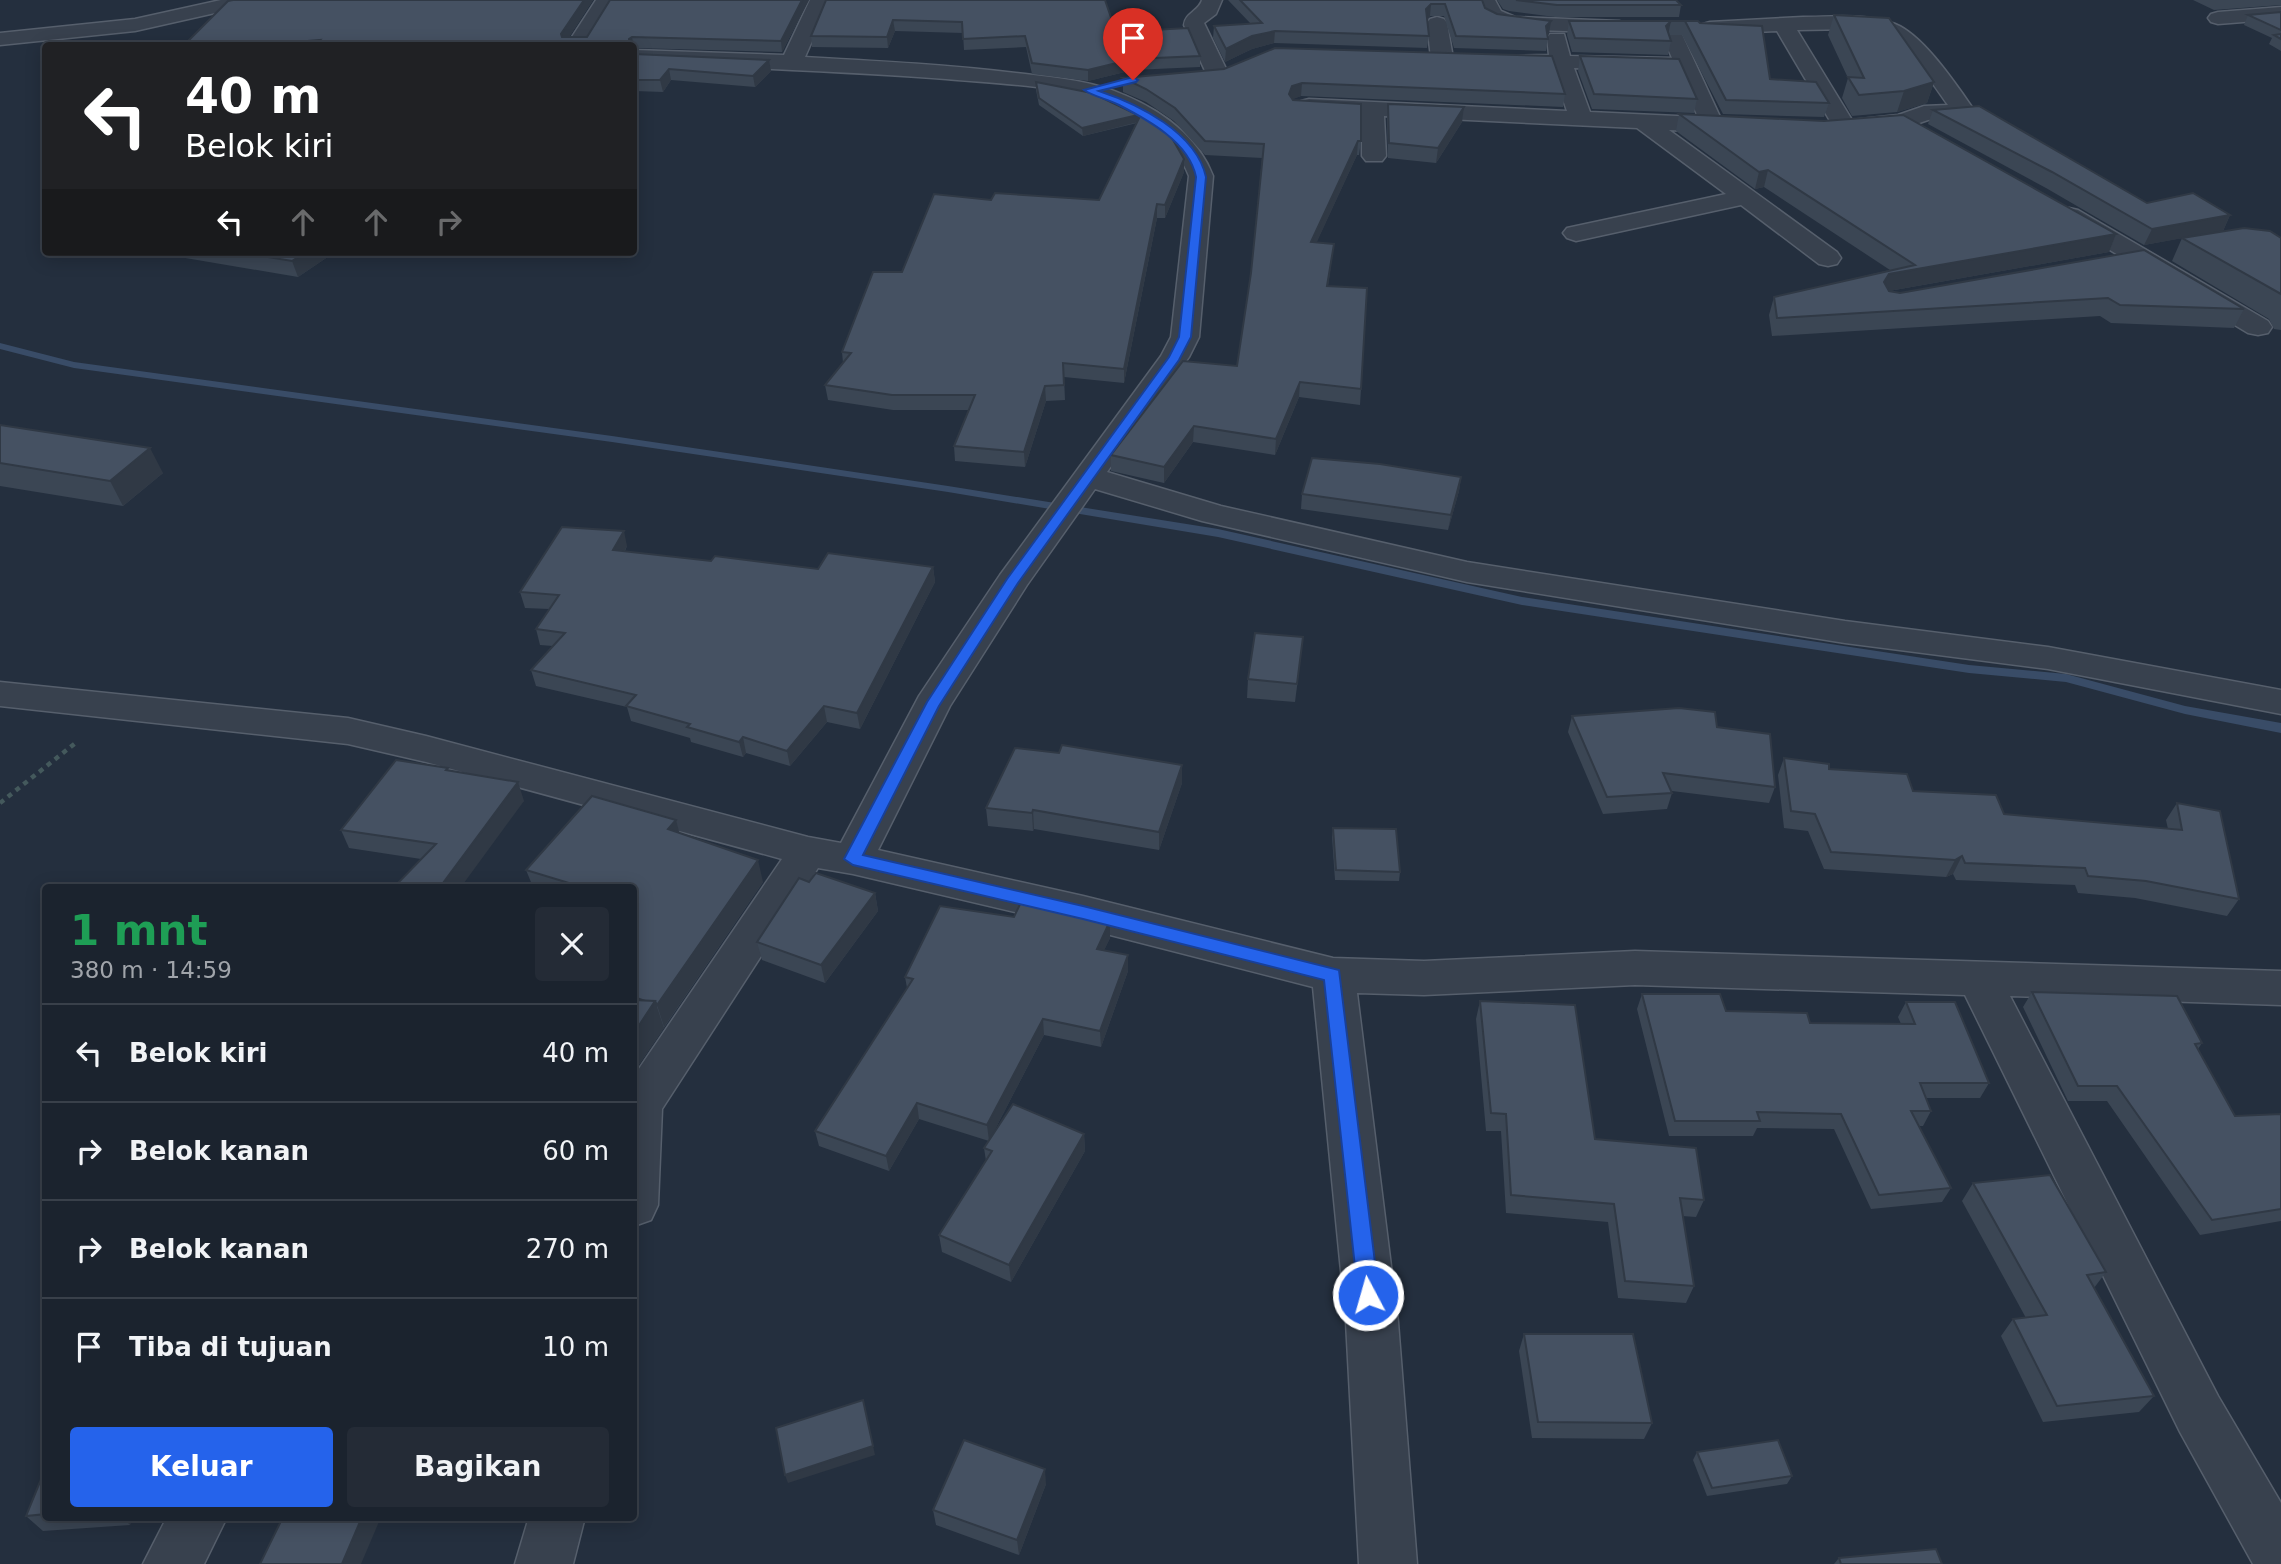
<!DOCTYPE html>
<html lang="id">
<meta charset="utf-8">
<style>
body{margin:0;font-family:"DejaVu Sans",sans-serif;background:#242b36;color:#f1f3f6;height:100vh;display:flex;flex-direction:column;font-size:26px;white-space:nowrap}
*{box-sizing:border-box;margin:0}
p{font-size:23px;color:#a0a4aa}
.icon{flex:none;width:38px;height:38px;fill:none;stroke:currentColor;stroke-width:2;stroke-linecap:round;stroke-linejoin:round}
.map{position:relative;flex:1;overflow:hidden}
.sheet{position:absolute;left:42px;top:884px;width:595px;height:637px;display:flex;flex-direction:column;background:#1b232e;border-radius:7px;box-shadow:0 4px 18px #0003,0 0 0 2px #39404a}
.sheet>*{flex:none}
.guide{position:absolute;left:42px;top:42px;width:595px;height:214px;border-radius:7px;box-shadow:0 4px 18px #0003,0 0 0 2px #39404a;background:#202124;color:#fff;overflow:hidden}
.pin{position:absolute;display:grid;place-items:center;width:60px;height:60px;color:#fff;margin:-72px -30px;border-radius:50% 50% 50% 0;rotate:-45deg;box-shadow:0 0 7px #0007}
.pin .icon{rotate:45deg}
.me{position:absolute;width:77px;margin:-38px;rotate:354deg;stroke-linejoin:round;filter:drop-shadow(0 0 5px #0008)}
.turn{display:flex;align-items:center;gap:24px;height:147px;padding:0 28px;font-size:32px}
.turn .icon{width:91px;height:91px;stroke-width:2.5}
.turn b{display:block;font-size:49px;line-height:60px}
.lanes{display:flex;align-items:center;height:66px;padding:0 28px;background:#0003;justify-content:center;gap:35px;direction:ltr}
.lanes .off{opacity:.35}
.round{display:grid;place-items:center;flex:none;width:74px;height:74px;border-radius:7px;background:#242b36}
.head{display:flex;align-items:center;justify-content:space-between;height:119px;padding:0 28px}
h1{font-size:42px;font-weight:700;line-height:52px;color:#1e9e55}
.action{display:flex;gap:14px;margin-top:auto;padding:14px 28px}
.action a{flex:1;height:80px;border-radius:7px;background:#2563eb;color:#fff;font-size:28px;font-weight:700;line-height:80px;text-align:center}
.action a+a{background:#242b36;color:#f1f3f6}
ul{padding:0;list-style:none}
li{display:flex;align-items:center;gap:21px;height:98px;padding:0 28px;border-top:2px solid #39404a}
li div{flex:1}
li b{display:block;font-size:26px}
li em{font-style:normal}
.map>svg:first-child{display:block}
</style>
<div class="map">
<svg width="2281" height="1564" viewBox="0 0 2281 1564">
<rect width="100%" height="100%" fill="#242f3e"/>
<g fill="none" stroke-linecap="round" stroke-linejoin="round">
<polygon fill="#394c67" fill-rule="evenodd" points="0,343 74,362 612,436 948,486 1218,529 1522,597 1969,665 2066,674 2185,706 2281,723 2281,733 2185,714 2066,682 1969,673 1522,605 1218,537 948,492 612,442 74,368 0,349"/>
<g stroke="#565f6c" stroke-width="3">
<g id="street">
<polygon points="221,0 258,0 255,4 135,31 0,45 0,33 135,19"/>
<polygon points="596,0 616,0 587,46 566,46"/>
<path d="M810,0H830L805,57C878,61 952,65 1025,74C1058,78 1093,81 1124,95C1162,111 1198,137 1213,176L1199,337L1189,357L1107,472L1221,506L1467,562L1845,621L2048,647L2281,690V714L2048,669L1845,643L1467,582L1202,521L1095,489L1027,585L950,706L878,850L1083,896L1333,958L1424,961L1635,951L2281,971V1005L2010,996L2218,1396L2281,1503V1564H2253L2180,1432L1965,995L1635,985L1424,995L1357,993L1398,1322L1417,1564H1359L1346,1322L1313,987L1083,928L853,874L818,868L662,1109L658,1205L651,1220L634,1226V1076L782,859L426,762L348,744L0,706V682L348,718L426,736L808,837L841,843L919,696L1000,575L1161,356L1171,337L1189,176C1175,138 1131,110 1093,98C1049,85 992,83 946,79C842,71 738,68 634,62V50L784,55Z"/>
<path d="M1202,0H1222L1216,14L1204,23L1229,75L1226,80H1210L1207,75L1184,25C1185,13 1199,11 1202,0Z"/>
<polygon points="1475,0 1495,0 1501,11 1515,17 1619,21 1626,23 1629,27 1626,31 1619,33 1512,29 1486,19"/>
<polygon points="2281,7 2281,19 2218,24 2211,22 2208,18 2211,14 2218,12"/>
<polygon points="1437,17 1444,19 1447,23 1453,58 1449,62 1435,62 1431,58 1427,23 1430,19"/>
<path d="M1803,17C1832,17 1867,13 1895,24C1923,35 1955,83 1972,107L1965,116L1928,120L1902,129L1844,133L1836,131L1777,31L1710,34L1703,32L1700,28L1703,24L1710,22ZM1855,29C1862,30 1871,30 1878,32C1904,39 1932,83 1948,105L1924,106L1898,115L1852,120L1797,30Z"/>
<path d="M1669,22L1676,24L1679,28L1721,119L1738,121L1741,126L1738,131L1730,133L1669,130L1837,252L1841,258L1837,264L1828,266L1819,264L1741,205L1576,241L1567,238L1563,233L1567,228L1726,194L1637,128L1384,116L1386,156L1382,161H1366L1362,156V115L1309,113L1301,111L1298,106L1301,101L1309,99L1567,111L1552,68L1501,66L1494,64L1490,60L1494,56L1549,55L1547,38L1550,34H1564L1570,56L1672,58L1659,28L1662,24ZM1574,68L1678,71L1698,117L1590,112Z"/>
<polygon points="2069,208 2078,210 2268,321 2272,327 2268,333 2258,335 2248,333 2060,220 2057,215 2060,210"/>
<polygon points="167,1517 227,1517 204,1564 143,1564"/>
<polygon points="529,1517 585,1517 573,1564 515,1564"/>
</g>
</g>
<polyline stroke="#44595c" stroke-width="4.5" stroke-dasharray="5 5" stroke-linecap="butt" points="0,803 78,741"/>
<use href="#street" fill="#38414e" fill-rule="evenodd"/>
</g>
<g fill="#3b4654">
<polygon points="233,0 593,0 569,37 587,37 610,0 809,0 782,52 634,48 634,46"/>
<polygon points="826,0 1116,32 1200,56 1200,67 1133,70 1088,81 1032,74 1026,47 964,50 963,33 895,31 888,48 812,47 811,36"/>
<polygon points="1228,0 1482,0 1485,8 1497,14 1549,34 1548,35 1546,51 1454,48 1444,16 1430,16 1427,19 1429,36 1427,48 1274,43 1252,49 1225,62 1213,38 1214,26 1251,24"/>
<polygon points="1497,0 1676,0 1681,5 1679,17 1555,17 1509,11 1503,9"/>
<polygon points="2193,0 2281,0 2281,5 2214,10"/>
<polygon points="2281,12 2281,51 2269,44 2272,38 2244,25 2248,15"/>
<polygon points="1834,15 1934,82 1927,103 1897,112 1852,116 1842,98 1848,78 1828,35"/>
<polygon points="1569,21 1698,21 1770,79 1829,103 1824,117 1723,114 1682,35 1669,35 1671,41 1668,55 1572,52 1567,35"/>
<polygon points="634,54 769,60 771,71 755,87 671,80 663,92 634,91"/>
<polygon points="1580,56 1697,99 1694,113 1592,109 1578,71"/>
<polygon points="1224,69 1565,94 1563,107 1301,96 1292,99 1361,141 1359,155 1357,155 1316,243 1334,244 1328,286 1361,389 1360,405 1299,397 1275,455 1193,442 1164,483 1111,471 1111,455 1237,366 1251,273 1262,158 1205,155 1174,121 1146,102 1123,92 1123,78"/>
<polygon points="1036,82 1138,120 1184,159 1184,172 1165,218 1157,218 1124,383 1064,377 1065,400 1046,401 1025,467 955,461 954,446 969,410 893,410 828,400 825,385 843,363 842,352 902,272 991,200 1099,200 1137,123 1083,136 1039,105 1036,90"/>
<polygon points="1388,104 1464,107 1462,122 1436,163 1388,158 1387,119"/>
<polygon points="1933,110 2147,203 2230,215 2223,231 2281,238 2281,330 2274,329 2269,319 2172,261 2182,238 2144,245 2046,188 1928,124"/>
<polygon points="1679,114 2116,234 2109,252 1889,291 1900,293 2144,250 2244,309 2234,328 2111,323 2100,316 1772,336 1769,315 1774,297 1890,270 1764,187 1755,189 1676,131"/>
<polygon points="150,252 335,252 298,277"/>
<polygon points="0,425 163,473 123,506 0,486"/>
<polygon points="1461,477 1459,491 1448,530 1301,509 1302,494"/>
<polygon points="627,546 625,551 711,561 818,569 933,567 935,582 860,729 827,722 790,766 746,753 743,757 691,742 690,738 631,721 627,707 536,686 531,670 553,646 540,645 536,629 549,609 525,608 520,592"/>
<polygon points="1301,655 1295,702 1247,698 1248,679"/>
<polygon points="1572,716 1717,727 1775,787 1769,803 1672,791 1672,793 1667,809 1603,814 1568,732"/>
<polygon points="1059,753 1182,765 1182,783 1159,850 1034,829 1033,831 988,826 986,808"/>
<polygon points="1784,758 2004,814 2168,829 2166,820 2177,803 2239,899 2227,916 2135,898 2078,893 2075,885 1956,880 1953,874 1946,877 1824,869 1808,831 1784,828 1778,775"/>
<polygon points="449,771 524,801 421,859 349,848 341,830"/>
<polygon points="1333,828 1400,872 1399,881 1335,880 1332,837"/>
<polygon points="679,833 763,882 634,1072 634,887 533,887 526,870"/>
<polygon points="809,882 875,893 878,911 825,983 762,960 757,942"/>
<polygon points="1014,917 1110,921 1110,938 1104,950 1128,955 1128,971 1101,1047 1044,1035 989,1141 919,1119 889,1171 819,1146 815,1131 907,988 905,977"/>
<polygon points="2032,992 2202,1043 2198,1049 2235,1116 2281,1114 2281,1221 2200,1235 2107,1101 2068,1101 2023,1007"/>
<polygon points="1642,994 1726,1011 1810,1023 1901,1024 1898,1017 1906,1002 1989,1083 1980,1098 1926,1098 1931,1111 1923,1126 1919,1126 1951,1188 1942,1202 1871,1209 1834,1129 1757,1128 1753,1136 1669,1136 1637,1009"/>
<polygon points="1480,1001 1595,1139 1704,1200 1696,1217 1682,1216 1694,1286 1686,1303 1618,1298 1608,1222 1506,1213 1501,1131 1486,1131 1476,1019"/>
<polygon points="1084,1134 1085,1151 1011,1282 942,1252 939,1235 986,1161 984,1148"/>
<polygon points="1973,1183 2106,1272 2094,1288 2154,1396 2139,1412 2043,1422 2001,1336 2013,1319 2026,1318 1962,1201"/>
<polygon points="1524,1334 1652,1423 1644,1439 1532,1438 1519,1351"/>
<polygon points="1697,1452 1792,1476 1787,1484 1707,1496 1693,1460"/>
<polygon points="46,1467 46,1517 132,1517 130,1525 43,1531 26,1516"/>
<polygon points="1046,1484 1019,1555 936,1525 933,1510"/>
<polygon points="1839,1558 1942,1564 1834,1564"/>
</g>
<g fill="#303945">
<polygon points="584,0 593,0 564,45 561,34"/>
<polygon points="802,0 809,0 782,52 781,41"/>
<polygon points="1431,4 1430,16 1425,21 1426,9"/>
<polygon points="893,20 895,31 888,48 887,37"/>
<polygon points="1551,21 1549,34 1544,38 1546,26"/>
<polygon points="1671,21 1668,35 1666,26"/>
<polygon points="1275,31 1274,43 1252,49 1225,62 1226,49 1252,36"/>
<polygon points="632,37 634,47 634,48 634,46 630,46 629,39"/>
<polygon points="320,40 322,46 244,46"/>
<polygon points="1133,59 1133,70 1088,81 1088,70"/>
<polygon points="769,60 771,71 755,87 753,76"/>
<polygon points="669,69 671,80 663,92 660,80"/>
<polygon points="1934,82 1927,103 1897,112 1904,91"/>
<polygon points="1302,83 1301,96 1291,100 1289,94 1292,86"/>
<polygon points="1464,107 1462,122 1436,163 1438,148"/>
<polygon points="1138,115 1138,122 1083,136 1082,128"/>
<polygon points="1358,141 1357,155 1310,257 1311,242"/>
<polygon points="1184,159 1184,172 1165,218 1165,205"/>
<polygon points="1768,170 1764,187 1755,189 1759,172"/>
<polygon points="1157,204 1157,218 1124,383 1124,369"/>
<polygon points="2230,215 2223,231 2144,245 2152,229"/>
<polygon points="2116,234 2109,252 1883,292 1884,282 1889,274"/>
<polygon points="306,252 335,252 298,277 292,261"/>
<polygon points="1300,382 1299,397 1275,455 1276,439"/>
<polygon points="1045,386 1046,401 1025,467 1024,452"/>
<polygon points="1194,426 1193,442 1164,483 1164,467"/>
<polygon points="150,448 163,473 123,506 110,481"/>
<polygon points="1461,477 1459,491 1448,530 1451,515"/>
<polygon points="624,531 627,546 617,565 613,550"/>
<polygon points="933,567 935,582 860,729 857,713"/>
<polygon points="824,706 827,722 790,766 787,751"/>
<polygon points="743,737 746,753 743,757 739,742"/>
<polygon points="1182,765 1182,783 1159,850 1159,832"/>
<polygon points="518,782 524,801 461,887 440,887"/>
<polygon points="1033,810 1034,829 1033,831 1032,813"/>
<polygon points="676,820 682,843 668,829"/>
<polygon points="1962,856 1953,874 1946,877 1955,860"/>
<polygon points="758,860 763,882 664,1027 657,1005"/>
<polygon points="875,893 878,911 825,983 821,965"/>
<polygon points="1110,921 1110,938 1097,965 1097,949"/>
<polygon points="1128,955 1128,971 1101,1047 1100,1031"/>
<polygon points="655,1001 664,1028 634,1072 634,1033"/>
<polygon points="1043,1019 1044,1035 989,1141 987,1125"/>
<polygon points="917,1103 919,1119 889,1171 886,1156"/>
<polygon points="1084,1134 1085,1151 1011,1282 1009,1265"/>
<polygon points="863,1400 875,1455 788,1483 785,1475"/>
<polygon points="1045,1469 1046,1484 1019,1555 1017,1540"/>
<polygon points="122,1517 132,1517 130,1525"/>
<polygon points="362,1517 381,1517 361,1564 342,1564"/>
</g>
<g fill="#455162" stroke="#303945" stroke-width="2">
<polygon points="233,0 584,0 561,34 562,37 587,37 610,0 802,0 781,41 632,37 629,39 630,46 585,46 587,41 583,46 314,46 320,40 244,46 183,46 228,1"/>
<polygon points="826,0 1105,0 1116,32 1188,28 1200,56 1133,59 1088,70 1032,63 1025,36 963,39 962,22 893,20 887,37 811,36"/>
<polygon points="1240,0 1482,0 1485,8 1497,14 1551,21 1546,26 1548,39 1456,36 1445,4 1431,4 1426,9 1429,36 1275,31 1252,36 1226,49 1214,26 1262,23"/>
<polygon points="1516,0 1676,0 1681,5 1557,5"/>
<polygon points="2281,12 2281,30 2248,15"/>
<polygon points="1834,15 1889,18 1934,82 1904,91 1859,95 1848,77 1864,78"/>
<polygon points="1569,21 1698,21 1700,23 1762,26 1770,79 1816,82 1829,103 1726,100 1685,21 1671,21 1666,26 1671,41 1575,38"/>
<polygon points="2281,34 2281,39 2274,35"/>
<polygon points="1275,48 1552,56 1565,94 1302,83 1292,86 1289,94 1293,100 1361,104 1361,141 1358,141 1311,242 1334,244 1327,286 1367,288 1361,389 1300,382 1276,439 1194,426 1164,467 1111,455 1183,361 1237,366 1251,273 1264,144 1205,141 1175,108 1146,89 1123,78 1224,69"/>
<polygon points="634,54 769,60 753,76 669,69 660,80 634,80"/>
<polygon points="1580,56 1679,59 1697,99 1594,94"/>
<polygon points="1036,82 1092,93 1138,115 1082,128 1039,98"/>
<polygon points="1388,104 1464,107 1438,148 1389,143"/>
<polygon points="1979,106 2147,203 2193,193 2230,215 2152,229 2052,172 1933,110"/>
<polygon points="1142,112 1172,138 1184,159 1165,205 1157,204 1124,369 1063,363 1064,385 1045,386 1024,452 954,446 975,395 892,395 825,385 851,353 842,352 873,272 902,272 934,194 991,200 995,193 1099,200"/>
<polygon points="1679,114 1824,121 1903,115 2116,234 1889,274 1884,282 1889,291 1900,293 2144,250 2244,309 2120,305 2108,298 1777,318 1774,297 1915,265 1768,170 1759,172"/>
<polygon points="2244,228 2270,231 2281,238 2281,294 2182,238"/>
<polygon points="237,252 306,252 292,261"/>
<polygon points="0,425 150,448 110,481 0,463"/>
<polygon points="1312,458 1380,464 1461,477 1451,515 1302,494"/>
<polygon points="562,527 624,531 613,550 711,561 715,556 818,569 828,553 933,567 857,713 824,706 787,751 743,737 739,742 687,727 690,724 626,706 636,695 531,670 565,633 536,629 559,595 520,592"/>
<polygon points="1255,633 1303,637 1297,684 1248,679"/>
<polygon points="1679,708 1715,712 1717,727 1770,734 1775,787 1663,773 1672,793 1607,797 1572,716"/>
<polygon points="1062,745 1182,765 1159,832 1033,810 1032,813 986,808 1015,748 1059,753"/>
<polygon points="1784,758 1829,764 1829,769 1907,774 1913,791 1996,795 2004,814 2182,830 2177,803 2220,811 2239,899 2146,881 2088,876 2085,868 1965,863 1962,856 1955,860 1831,852 1815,814 1791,811"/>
<polygon points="396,760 448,768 446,770 518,782 440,887 394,887 436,844 341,830"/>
<polygon points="592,796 676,820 668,829 758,860 657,1005 655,1001 645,1001 634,997 634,887 582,887 526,870"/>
<polygon points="1333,828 1396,829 1400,872 1336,870"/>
<polygon points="816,873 875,893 821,965 757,942 799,878 809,882"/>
<polygon points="1022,900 1110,921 1097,949 1128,955 1100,1031 1043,1019 987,1125 917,1103 886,1156 815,1131 913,979 905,977 940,906 1014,917"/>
<polygon points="2032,992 2177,996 2202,1043 2195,1044 2235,1116 2281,1114 2281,1209 2212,1220 2117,1086 2078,1086"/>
<polygon points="1642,994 1720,994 1726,1011 1807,1013 1810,1023 1915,1024 1906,1002 1955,1002 1989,1083 1920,1083 1931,1111 1911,1111 1951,1188 1879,1195 1841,1114 1757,1112 1760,1121 1675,1121"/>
<polygon points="634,1000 655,1001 634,1033"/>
<polygon points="1480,1001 1575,1005 1595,1139 1696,1148 1704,1200 1680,1198 1694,1286 1625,1281 1614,1204 1511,1195 1506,1114 1491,1113"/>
<polygon points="1013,1104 1084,1134 1009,1265 939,1235 992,1151 984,1148"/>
<polygon points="2050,1175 2106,1272 2087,1275 2154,1396 2057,1406 2013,1319 2047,1315 1973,1183"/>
<polygon points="1524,1334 1633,1334 1652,1423 1538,1422"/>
<polygon points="863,1400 873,1446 785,1475 776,1428"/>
<polygon points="964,1440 1045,1469 1017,1540 933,1510"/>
<polygon points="1778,1440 1792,1476 1712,1488 1697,1452"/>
<polygon points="46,1467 46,1514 26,1516"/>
<polygon points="283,1517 362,1517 342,1564 260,1564"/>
<polygon points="1936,1549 1942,1564 1841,1564 1839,1558"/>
</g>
<path fill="#2563eb" stroke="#184099" stroke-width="2" d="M1133,77L1138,80L1136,82L1099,91C1138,104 1196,132 1206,177L1191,337L1179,360L1018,583L939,706L863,855L1083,906L1339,970L1379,1295L1376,1302L1368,1305L1361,1302L1358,1295L1324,980L1083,919L853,865L844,859L927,702L1007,579L1169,357L1179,337L1196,177C1189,142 1148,120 1119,105C1108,99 1094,97 1084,90Z"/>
</svg>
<div class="pin" style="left:1133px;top:80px;background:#d93025"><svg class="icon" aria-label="arrive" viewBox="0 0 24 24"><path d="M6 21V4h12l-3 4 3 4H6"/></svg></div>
<svg class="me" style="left:1368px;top:1295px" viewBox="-20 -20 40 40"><circle r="17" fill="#2563eb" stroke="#fff" stroke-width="3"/><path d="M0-11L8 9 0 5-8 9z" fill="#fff"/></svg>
<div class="guide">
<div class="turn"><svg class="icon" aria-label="left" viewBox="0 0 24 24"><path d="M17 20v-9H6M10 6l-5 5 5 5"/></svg><div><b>40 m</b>Belok kiri</div></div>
<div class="lanes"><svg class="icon" aria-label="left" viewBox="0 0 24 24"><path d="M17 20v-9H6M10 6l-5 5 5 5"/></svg><svg class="icon off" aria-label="ahead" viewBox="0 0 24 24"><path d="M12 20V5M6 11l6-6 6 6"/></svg><svg class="icon off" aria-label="ahead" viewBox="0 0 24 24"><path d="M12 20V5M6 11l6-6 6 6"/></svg><svg class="icon off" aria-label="right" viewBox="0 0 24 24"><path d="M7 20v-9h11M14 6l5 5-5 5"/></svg></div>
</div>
<section class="sheet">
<div class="head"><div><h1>1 mnt</h1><p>380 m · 14:59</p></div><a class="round"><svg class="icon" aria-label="close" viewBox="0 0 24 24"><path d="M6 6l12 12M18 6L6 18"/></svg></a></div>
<ul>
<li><svg class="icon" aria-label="left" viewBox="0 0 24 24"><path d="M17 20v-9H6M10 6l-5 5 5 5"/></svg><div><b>Belok kiri</b></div><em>40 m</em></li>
<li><svg class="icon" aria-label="right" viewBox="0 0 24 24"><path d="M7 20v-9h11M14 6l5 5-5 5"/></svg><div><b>Belok kanan</b></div><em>60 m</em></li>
<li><svg class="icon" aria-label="right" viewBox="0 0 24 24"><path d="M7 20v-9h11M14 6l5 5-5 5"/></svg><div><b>Belok kanan</b></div><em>270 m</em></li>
<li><svg class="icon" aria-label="arrive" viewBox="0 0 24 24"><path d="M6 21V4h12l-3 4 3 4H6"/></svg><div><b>Tiba di tujuan</b></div><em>10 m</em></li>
</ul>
<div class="action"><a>Keluar</a><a>Bagikan</a></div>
</section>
</div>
